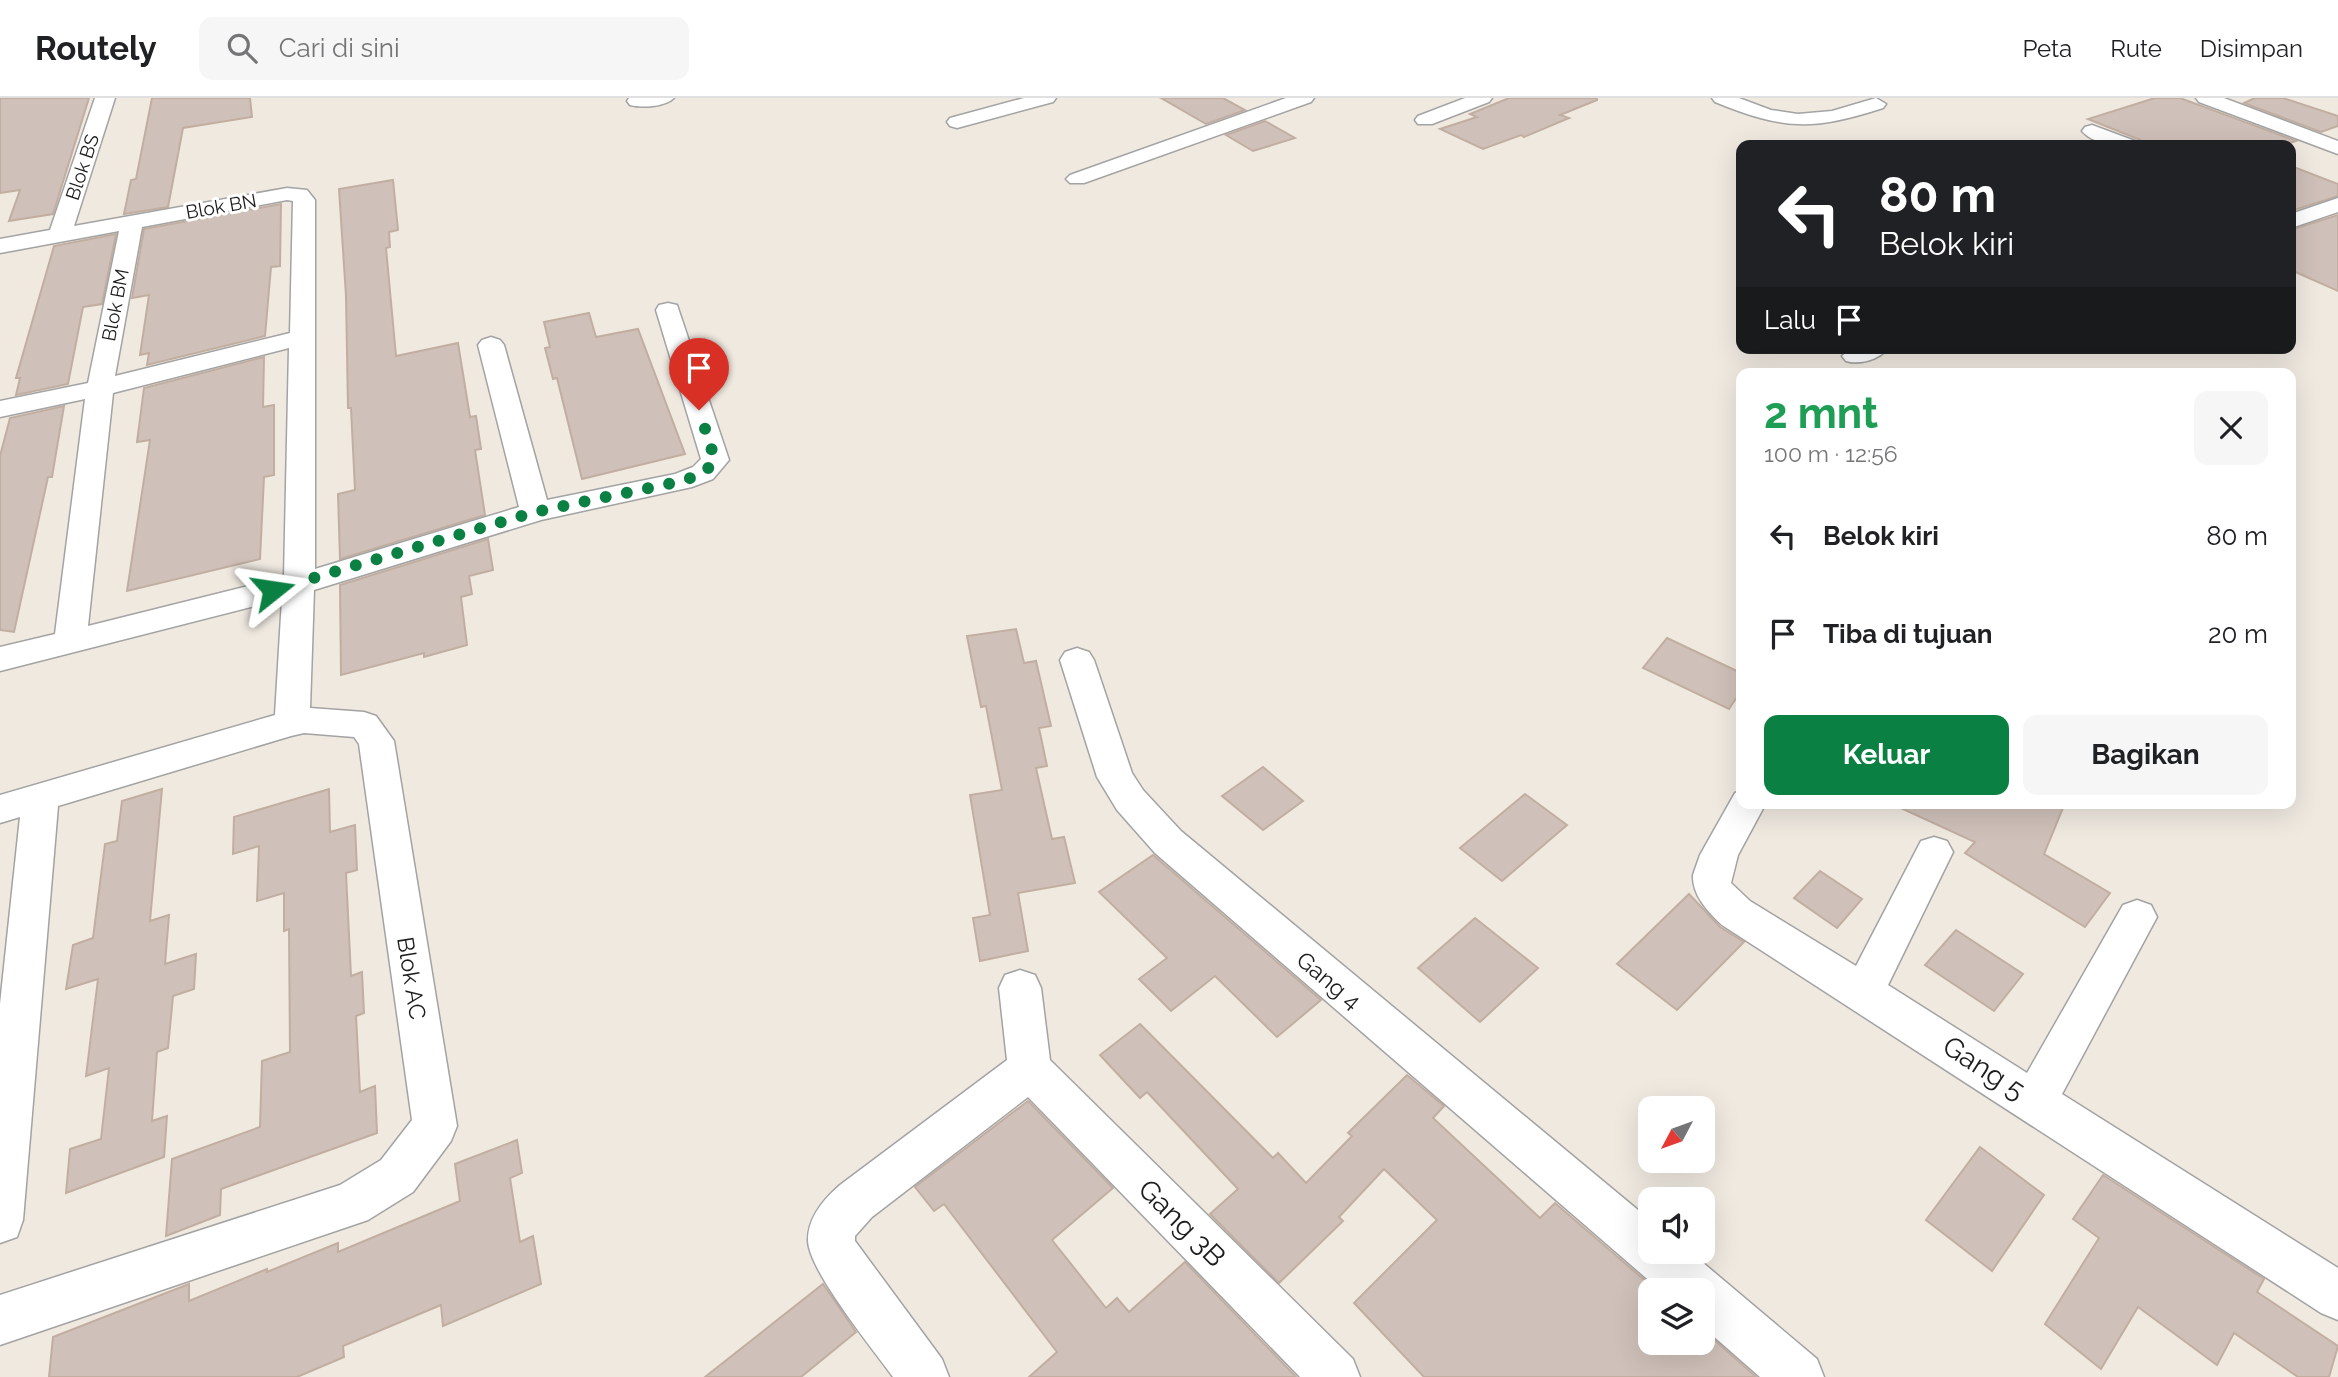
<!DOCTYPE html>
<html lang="id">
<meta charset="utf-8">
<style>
body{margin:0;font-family:Raleway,sans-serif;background:#f6f6f6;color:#202124;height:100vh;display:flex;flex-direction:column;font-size:26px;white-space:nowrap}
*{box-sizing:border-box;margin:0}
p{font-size:23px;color:#757577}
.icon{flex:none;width:38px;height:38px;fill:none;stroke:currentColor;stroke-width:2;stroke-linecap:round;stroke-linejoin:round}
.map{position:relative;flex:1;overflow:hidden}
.drawer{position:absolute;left:1736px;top:270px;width:560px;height:441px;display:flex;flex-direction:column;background:#fff;border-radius:14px;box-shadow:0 7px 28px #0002}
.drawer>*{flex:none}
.banner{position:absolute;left:1736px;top:42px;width:560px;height:214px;border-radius:14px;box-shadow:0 7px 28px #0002;background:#202124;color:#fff;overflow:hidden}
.needle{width:46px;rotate:229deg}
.fabs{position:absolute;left:1638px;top:998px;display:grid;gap:14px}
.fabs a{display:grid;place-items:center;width:77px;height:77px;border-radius:14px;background:#fff;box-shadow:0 7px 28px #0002;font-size:35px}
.pin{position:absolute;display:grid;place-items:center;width:60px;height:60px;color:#fff;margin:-72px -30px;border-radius:50% 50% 50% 0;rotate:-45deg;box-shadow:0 0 7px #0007}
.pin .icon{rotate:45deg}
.me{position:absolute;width:77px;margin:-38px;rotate:75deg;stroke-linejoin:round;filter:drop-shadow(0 0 5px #0008)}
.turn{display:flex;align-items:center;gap:24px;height:147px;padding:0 28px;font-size:32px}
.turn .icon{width:91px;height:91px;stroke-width:2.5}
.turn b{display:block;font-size:49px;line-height:60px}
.then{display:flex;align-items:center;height:66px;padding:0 28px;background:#0003;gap:14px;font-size:26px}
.round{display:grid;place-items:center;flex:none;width:74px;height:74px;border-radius:14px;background:#f6f6f6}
.summary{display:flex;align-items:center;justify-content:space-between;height:119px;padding:0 28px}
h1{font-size:42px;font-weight:700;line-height:52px;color:#1e9e55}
.button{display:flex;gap:14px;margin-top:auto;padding:14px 28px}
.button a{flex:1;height:80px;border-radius:14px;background:#0b8043;color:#fff;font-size:28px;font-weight:700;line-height:80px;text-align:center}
.button a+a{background:#f6f6f6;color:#202124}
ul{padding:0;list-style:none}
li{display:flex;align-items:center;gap:21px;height:98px;padding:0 28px}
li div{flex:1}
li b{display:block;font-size:26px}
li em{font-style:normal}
header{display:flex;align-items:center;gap:42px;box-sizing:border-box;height:98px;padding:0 35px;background:#fff;border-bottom:2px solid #e0e0e0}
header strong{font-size:33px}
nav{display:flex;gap:38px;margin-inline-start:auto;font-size:24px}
.search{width:490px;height:63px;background:#f6f6f6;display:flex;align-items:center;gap:18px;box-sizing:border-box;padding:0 24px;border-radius:14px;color:#757577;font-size:26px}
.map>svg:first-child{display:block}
</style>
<header>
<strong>Routely</strong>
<div class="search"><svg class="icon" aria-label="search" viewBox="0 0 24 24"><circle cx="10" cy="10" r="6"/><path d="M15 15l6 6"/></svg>Cari di sini</div>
<nav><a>Peta</a><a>Rute</a><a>Disimpan</a></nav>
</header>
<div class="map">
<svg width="2338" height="1279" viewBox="0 0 2338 1279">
<rect width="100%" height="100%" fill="#efe9e0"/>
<g fill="#cfc1b9" stroke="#c2aea1" stroke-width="2">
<polygon points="0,0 89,0 53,116 9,123 20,92 0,95"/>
<polygon points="152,0 250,0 252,19 183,30 168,109 124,116 131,82 136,81"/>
<polygon points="1161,0 1223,0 1245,12 1206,26"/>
<polygon points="1509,0 1597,0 1597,2 1560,17 1569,20 1524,39 1521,37 1483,51 1440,31 1477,19 1470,16"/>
<polygon points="2155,0 2180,0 2296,43 2284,47 2153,47 2088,21"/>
<polygon points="2255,0 2283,0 2338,18 2338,28 2321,34 2244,5"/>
<polygon points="1265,23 1295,40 1253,53 1226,37"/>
<polygon points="2291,68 2338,86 2338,98 2291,113"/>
<polygon points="393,82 398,132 389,134 390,149 386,150 396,258 458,245 470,319 476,318 481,351 475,352 485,417 340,461 338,396 355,392 351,310 348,310 346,198 339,91"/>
<polygon points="281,106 280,168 271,169 265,238 147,267 149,255 140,257 149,197 132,200 144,131"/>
<polygon points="2338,117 2338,193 2291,172 2291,132"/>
<polygon points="116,136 102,206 83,209 68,286 16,297 20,280 16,280 54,148"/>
<polygon points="589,215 596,239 638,231 685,356 582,381 557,280 553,281 545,250 550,249 544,224"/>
<polygon points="264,259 263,309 274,307 274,377 264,379 260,461 127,493 150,342 137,344 144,290"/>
<polygon points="64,308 52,379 48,379 14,534 0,532 0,358 10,320"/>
<polygon points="488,441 493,472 469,478 472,496 461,499 467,547 424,559 424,555 341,577 340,487"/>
<polygon points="1016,531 1024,565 1036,563 1051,628 1039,630 1047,668 1036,670 1052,741 1064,739 1075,785 1018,795 1028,853 980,863 973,820 990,817 970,697 1002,692 986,608 981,609 967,538"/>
<polygon points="1667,540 1741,575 1741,593 1729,611 1643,570"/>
<polygon points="1263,669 1303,703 1263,732 1222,698"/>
<polygon points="162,691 150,823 169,817 165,866 196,856 194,891 173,898 168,950 157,954 152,1023 167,1018 164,1059 66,1095 70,1051 101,1041 109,970 86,978 98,881 66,891 73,847 93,840 105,746 117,743 122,703"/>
<polygon points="329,691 330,734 355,727 357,772 346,775 351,878 362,874 364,915 356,918 360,994 375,988 377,1035 221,1091 220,1117 166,1138 172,1061 260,1029 262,963 290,954 289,831 284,833 284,795 257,803 259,748 233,756 234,719"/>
<polygon points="1525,696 1567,727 1502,783 1460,750"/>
<polygon points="1890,705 2065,705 2044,756 2110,795 2085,829 1965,755 1975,744"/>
<polygon points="1153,757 1321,902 1277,939 1215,878 1171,913 1139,881 1167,860 1099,794"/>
<polygon points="1820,773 1862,801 1837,830 1794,800"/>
<polygon points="1689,796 1720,829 1744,844 1677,912 1617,866"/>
<polygon points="1475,820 1538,870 1480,924 1418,870"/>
<polygon points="1956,832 2023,876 1994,913 1925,867"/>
<polygon points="1140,926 1273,1060 1278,1055 1306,1085 1352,1038 1348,1035 1407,977 1444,1008 1433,1020 1540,1120 1555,1105 1656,1192 1650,1192 1650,1244 1703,1244 1703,1232 1756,1279 1424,1279 1354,1205 1437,1122 1384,1071 1339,1119 1343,1123 1279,1185 1210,1116 1238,1091 1147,994 1140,1000 1100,957"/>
<polygon points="1028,1003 1113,1090 1052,1142 1106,1210 1117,1200 1129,1214 1185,1164 1296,1279 1029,1279 1057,1254 944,1106 934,1113 915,1089"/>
<polygon points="517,1042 522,1075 510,1080 520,1144 533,1138 541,1186 443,1228 441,1207 343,1248 344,1259 297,1279 49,1279 53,1239 189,1186 189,1203 267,1171 267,1174 338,1145 338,1154 460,1103 455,1066"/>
<polygon points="1980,1049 2044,1097 1992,1173 1926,1122"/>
<polygon points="2103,1077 2264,1181 2257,1194 2338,1248 2329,1279 2298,1279 2234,1235 2217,1267 2138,1209 2101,1271 2045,1226 2099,1140 2073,1121"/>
<polygon points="823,1186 856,1234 801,1279 705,1279"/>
</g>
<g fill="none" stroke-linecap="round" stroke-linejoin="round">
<g stroke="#a3a3a3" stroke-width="3">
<g id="street">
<path d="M95,0H115L74,128L287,90L307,92L315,102V471L519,409L478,247L482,242L491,239L500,242L504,247L547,402L675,376L693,369L701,361L656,212L659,207L668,205L677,207L729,362L713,381L692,389L541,422L314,492L310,610L364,614L376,618L394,643L457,1028L451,1043L413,1094L368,1122L0,1247V1197L340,1087L381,1062L412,1022L359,646L354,639L304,635L291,638L58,708L23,1122L17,1139L0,1145V906L20,719L0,725V697L275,617L282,501L0,573V549L55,536L85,301L0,319V303L88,285L119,133L0,155V141L50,132ZM287,102L293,103L290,235L115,278L142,129ZM289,250L284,479L88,528L113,295Z"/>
<path d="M629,0H674C665,9 642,10 630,7L627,3Z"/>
<polygon points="1024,0 1056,0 1053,4 957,30 950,28 947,24 950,20"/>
<polygon points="1286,0 1314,0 1311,4 1084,85 1070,85 1066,81 1070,77"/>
<polygon points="1465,0 1492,0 1489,4 1432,26 1418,26 1415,22 1418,18"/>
<path d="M1712,0H1739L1771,12L1798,16L1832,13L1876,0L1886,6L1883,10C1812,33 1784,32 1715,4Z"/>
<polygon points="2196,0 2224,0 2338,43 2338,56 2199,4"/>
<path d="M2092,27L2135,43L2138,47C2120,48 2095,48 2082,33L2085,29Z"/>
<polygon points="2338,100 2338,114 2291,130 2291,116"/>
<path d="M1852,250H1888C1879,262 1859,267 1846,263L1842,258Z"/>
<polygon points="1077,550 1089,554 1094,562 1132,675 1143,692 1181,733 1650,1122 1650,1153 1689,1153 1817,1261 1824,1279 1760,1279 1703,1229 1703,1192 1660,1192 1155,755 1117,712 1097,679 1060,562 1065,554"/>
<path d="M1741,693V705H1766L1738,757L1731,785L1750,803L1856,868L1921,743L1934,739L1947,743L1953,754L1888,887L2027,975L2123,807L2137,802L2151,807L2157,819L2062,996L2338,1170V1222L2321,1215L1722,827C1708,814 1692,797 1693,777L1700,757L1735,695Z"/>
<path d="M1020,872L1035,877L1041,890L1050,962L1353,1261L1360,1279H1300L1028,999L872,1119L855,1138V1143L942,1261L949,1279H893C873,1251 808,1172 808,1142C808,1119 824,1101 840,1087L1007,962L999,890L1005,877Z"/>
</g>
</g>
<use href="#street" fill="#fff" fill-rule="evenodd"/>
</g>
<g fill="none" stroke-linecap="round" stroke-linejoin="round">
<polyline stroke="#0b8043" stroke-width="12" stroke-dasharray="0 21.6" points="273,492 535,414 682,383 704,375 715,362 699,312"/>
</g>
<g text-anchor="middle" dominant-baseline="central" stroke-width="6" stroke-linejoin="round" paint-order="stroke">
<g font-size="19" fill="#1c1c1c" stroke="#fff">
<text transform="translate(82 69) rotate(-72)">Blok BS</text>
<text transform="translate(221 108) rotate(-10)">Blok BN</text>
<text transform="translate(115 207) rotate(-79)">Blok BM</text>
</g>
<g font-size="23" fill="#1c1c1c" stroke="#fff">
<text transform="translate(412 880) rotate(81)">Blok AC</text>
<text transform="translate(1329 882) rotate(40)">Gang 4</text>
</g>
<g font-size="28" fill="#1c1c1c" stroke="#fff">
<text transform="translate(1984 970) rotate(33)">Gang 5</text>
<text transform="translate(1182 1125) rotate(45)">Gang 3B</text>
</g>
</g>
</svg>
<div class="fabs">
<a><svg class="needle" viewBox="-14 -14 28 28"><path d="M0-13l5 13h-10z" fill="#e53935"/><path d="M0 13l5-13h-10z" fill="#757577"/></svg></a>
<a><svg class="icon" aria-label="sound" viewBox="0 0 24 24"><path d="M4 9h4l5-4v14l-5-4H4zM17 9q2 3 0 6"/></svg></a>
<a><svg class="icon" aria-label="layers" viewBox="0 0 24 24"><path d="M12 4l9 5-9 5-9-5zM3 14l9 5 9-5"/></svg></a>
</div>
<div class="pin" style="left:699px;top:312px;background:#d93025"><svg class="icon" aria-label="arrive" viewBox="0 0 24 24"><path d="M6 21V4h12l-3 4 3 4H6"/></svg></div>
<svg class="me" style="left:273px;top:492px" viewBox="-20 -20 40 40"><path d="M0-17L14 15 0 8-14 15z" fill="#0b8043" stroke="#fff" stroke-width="4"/></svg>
<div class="banner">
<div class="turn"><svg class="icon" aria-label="left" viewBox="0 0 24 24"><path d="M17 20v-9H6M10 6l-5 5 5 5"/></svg><div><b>80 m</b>Belok kiri</div></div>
<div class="then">Lalu<svg class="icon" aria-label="arrive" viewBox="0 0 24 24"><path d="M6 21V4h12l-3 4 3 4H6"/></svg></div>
</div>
<section class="drawer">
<div class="summary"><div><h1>2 mnt</h1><p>100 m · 12:56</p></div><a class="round"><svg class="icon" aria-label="close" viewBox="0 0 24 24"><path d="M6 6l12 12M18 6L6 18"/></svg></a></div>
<ul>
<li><svg class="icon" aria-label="left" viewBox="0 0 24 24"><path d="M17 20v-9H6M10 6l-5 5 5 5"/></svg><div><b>Belok kiri</b></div><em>80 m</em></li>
<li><svg class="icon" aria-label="arrive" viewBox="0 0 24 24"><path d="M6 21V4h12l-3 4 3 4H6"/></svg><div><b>Tiba di tujuan</b></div><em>20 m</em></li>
</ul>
<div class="button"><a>Keluar</a><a>Bagikan</a></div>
</section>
</div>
